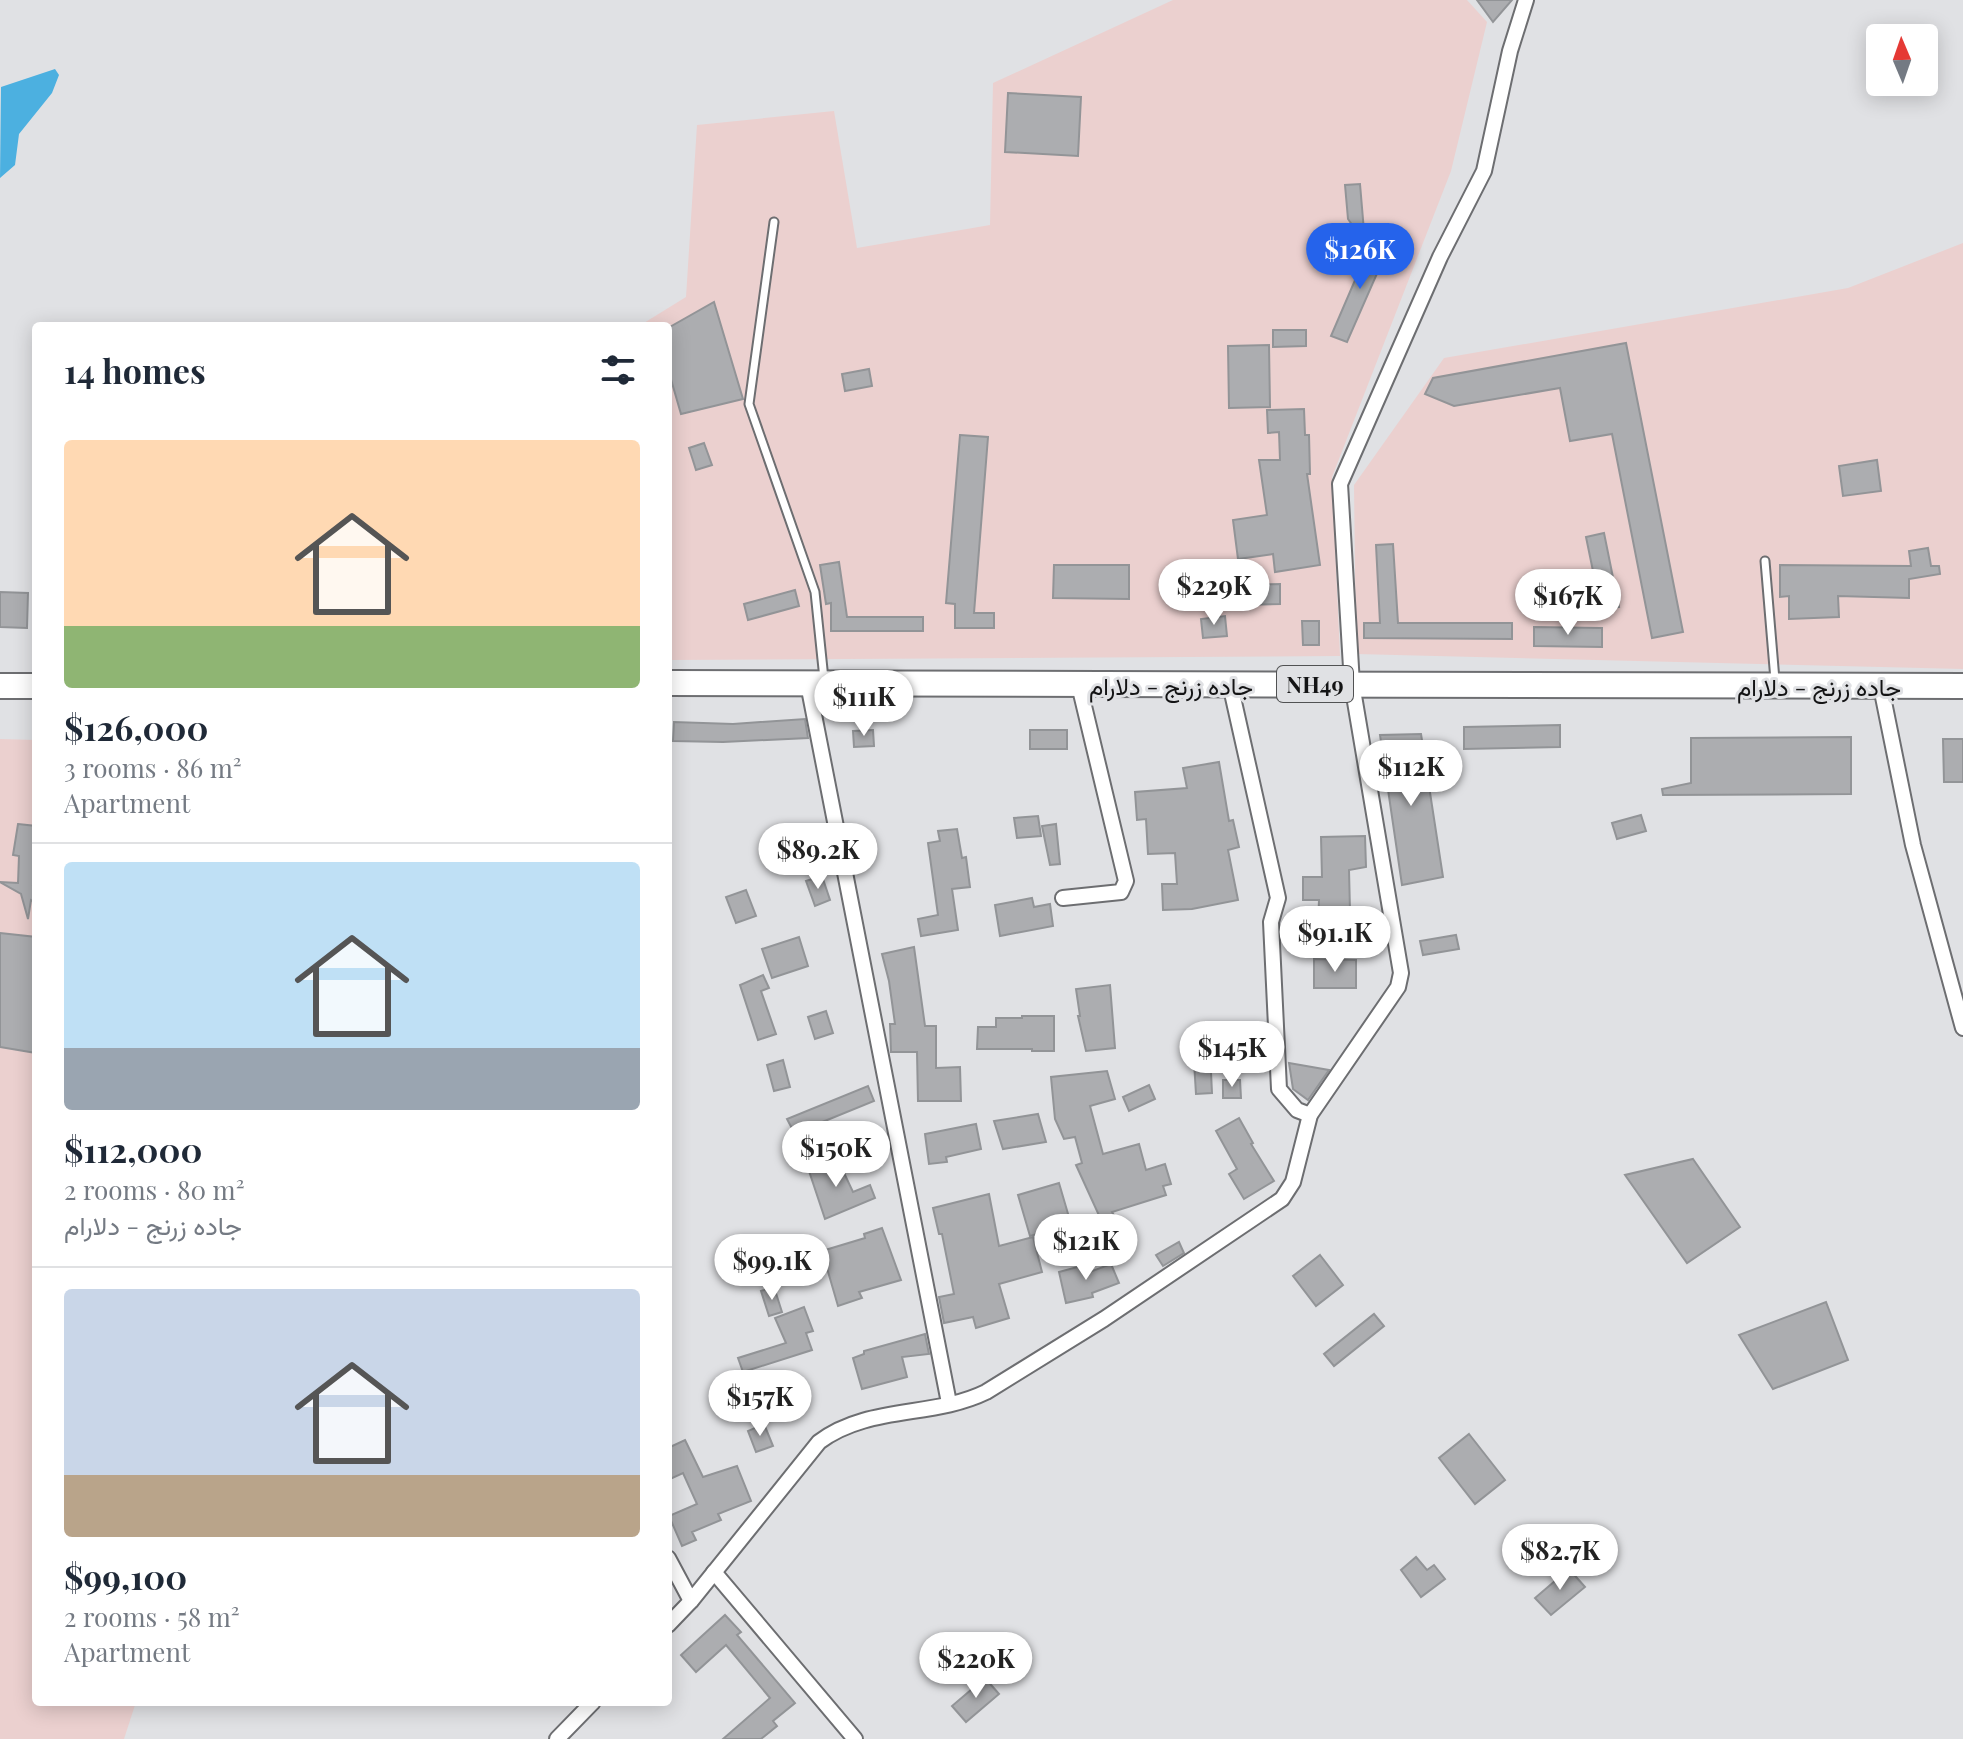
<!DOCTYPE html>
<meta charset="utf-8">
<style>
:root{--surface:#fff;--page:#f6f6f7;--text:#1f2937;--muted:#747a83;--line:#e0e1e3;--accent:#2563eb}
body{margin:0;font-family:"Playfair Display",Vazirmatn,serif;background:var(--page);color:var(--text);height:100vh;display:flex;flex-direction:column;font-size:30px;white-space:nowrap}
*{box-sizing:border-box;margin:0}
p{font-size:26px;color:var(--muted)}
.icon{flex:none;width:44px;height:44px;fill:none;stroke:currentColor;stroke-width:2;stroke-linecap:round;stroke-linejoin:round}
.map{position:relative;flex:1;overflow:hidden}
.side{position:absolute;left:32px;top:322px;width:640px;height:1384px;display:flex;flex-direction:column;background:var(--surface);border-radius:8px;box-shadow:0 4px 20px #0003}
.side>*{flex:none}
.needle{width:52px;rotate:358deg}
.tools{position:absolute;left:1866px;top:24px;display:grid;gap:16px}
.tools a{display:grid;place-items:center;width:72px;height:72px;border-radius:8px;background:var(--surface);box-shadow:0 4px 20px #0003;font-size:40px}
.price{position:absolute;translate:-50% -68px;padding:0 18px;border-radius:28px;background:#fff;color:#222;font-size:26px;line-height:52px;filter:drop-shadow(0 2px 4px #0008)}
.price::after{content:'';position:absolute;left:50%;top:48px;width:24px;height:18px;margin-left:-12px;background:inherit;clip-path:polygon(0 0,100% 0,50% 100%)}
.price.selected{background:var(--accent);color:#fff}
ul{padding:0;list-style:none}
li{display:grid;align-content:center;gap:16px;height:424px;padding:0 32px}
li+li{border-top:2px solid var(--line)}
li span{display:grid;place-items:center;height:248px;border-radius:8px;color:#555}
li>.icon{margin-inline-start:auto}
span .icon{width:144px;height:144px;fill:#fffc;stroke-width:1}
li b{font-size:34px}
h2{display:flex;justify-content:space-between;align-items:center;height:96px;padding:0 32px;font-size:34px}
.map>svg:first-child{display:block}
</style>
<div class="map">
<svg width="1963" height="1739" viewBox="0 0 1963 1739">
<rect width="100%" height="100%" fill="#e0e1e4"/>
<g fill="#ebd0cf">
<path d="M1173 0H1467L1487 22 1451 171 1332 477 1340 656 668 660V326H639L686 297 697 125 834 111 857 248 990 225 993 83Z"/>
<path d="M1963 243V669L1356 654 1354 485 1444 358 1848 288Z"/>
<path d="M0 739 36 740V1702H136L124 1739H0Z"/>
</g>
<path fill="#4cb0e0" d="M55 69 59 75 52 93 19 134 15 165 0 178 1 87Z"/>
<g fill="#acadb0" stroke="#929497" stroke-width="2">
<path d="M1477 0H1512L1493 22Z"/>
<path d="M1008 93 1081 97 1078 156 1005 152Z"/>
<path d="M1360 184 1365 243 1348 219 1345 185Z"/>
<path d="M1374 236 1386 253 1347 342 1331 336Z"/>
<path d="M714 302 743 399 681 414 668 369V328Z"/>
<path d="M1273 330H1306V346L1273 347Z"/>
<path d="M1626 343 1683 632 1652 638 1612 434 1570 441 1560 388 1454 406 1425 394 1433 378Z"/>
<path d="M1269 345 1270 407 1229 408 1228 346Z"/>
<path d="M869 369 872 386 845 391 842 374Z"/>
<path d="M1304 409 1305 435H1309L1310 474H1307L1320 565 1275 572 1273 554 1238 559 1233 520 1267 515 1259 460H1280L1279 432 1268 433 1267 410Z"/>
<path d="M960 435 988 437 974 613H994V628H955V604L946 603Z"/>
<path d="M704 443 712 465 696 470 689 448Z"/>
<path d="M1877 460 1881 491 1843 496 1839 466Z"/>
<path d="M1604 533 1619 607 1601 610 1586 537Z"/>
<path d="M1393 544 1398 623H1512V639L1364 638V623H1380L1376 545Z"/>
<path d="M1928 548 1931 566H1939L1940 574 1909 579V598L1838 596 1839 617 1789 619V596L1780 597V565L1911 566 1909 551Z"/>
<path d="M839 562 847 617H923V631H831V603L826 604 820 565Z"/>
<path d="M1054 565H1129V599L1053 598Z"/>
<path d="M1280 584V604L1238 605 1237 585Z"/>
<path d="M795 590 799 606 748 620 744 604Z"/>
<path d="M0 592 28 593 27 628 0 627Z"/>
<path d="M1225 616 1227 636 1203 638 1201 619Z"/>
<path d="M1302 621H1319V645H1303Z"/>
<path d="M1534 627 1602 628V647L1534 646Z"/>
<path d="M805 719 808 738 723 742 673 741 674 722 733 724Z"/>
<path d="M1560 725V747L1464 749V727Z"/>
<path d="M873 730 874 746 854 747 853 731Z"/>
<rect x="1030" y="730" width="37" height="19"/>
<path d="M1421 734 1443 877 1402 885 1380 735Z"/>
<path d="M1851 737V794L1663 795 1662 789 1691 783V738Z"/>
<path d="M1943 739H1963V782H1944Z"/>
<path d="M1219 762 1229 821 1233 820 1239 847 1228 850 1238 900 1192 909 1163 910 1162 884H1177L1175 853 1148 854 1146 819 1137 820 1135 792 1187 788 1183 768Z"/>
<path d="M1641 815 1646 831 1617 839 1612 823Z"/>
<path d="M1038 816 1041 836 1017 838 1014 818Z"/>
<path d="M18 824 36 826 33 885H36V903L31 900 28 919 21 894 0 882 18 883 19 856 13 855Z"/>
<path d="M1056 824 1060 864 1050 865 1042 826Z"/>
<path d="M957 829 962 858 966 857 970 887 952 889 958 930 921 936 918 919 938 915 928 843 940 841 938 831Z"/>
<path d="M1365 836 1366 867 1349 870 1350 911H1355V926L1318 924 1319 900H1303V877H1322L1321 837Z"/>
<path d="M822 876 830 900 815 906 806 881Z"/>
<path d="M746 890 756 916 736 923 726 897Z"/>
<path d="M1032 898 1034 907 1050 904 1053 926 1000 936 995 905Z"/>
<path d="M0 933 36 937V1053L0 1047Z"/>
<path d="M1456 935 1459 949 1423 955 1420 941Z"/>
<path d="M799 937 808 966 772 978 762 949Z"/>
<path d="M914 947 925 1026H936V1068L960 1067 961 1101H918L917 1052H891L890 1024H895L889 981 882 954Z"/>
<path d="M1314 959 1356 960V988H1314Z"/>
<path d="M763 975 769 988 761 991 776 1034 758 1040 740 985Z"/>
<path d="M1110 985 1115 1048 1086 1051 1078 1016H1080L1076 989Z"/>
<path d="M826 1011 833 1033 815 1039 808 1017Z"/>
<path d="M1022 1016H1054V1051H1032V1049H977L978 1027H996V1018H1022Z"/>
<path d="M1205 1022H1220V1051H1210L1212 1093 1196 1094 1193 1045 1205 1044Z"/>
<path d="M783 1060 790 1087 774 1091 767 1065Z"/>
<path d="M1289 1063 1329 1070 1308 1100 1293 1089Z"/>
<path d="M1107 1071 1115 1099 1090 1106 1103 1154 1139 1144 1146 1170 1165 1164 1171 1184 1163 1186 1166 1195 1112 1212 1115 1217 1102 1222 1076 1165 1082 1163 1075 1137 1064 1139 1055 1119 1051 1077Z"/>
<path d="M1223 1080H1240L1241 1098H1223Z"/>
<path d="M1149 1085 1155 1099 1129 1111 1123 1097Z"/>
<path d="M868 1086 874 1101 815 1125 796 1136 787 1119Z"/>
<path d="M1038 1114 1046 1142 1003 1149 994 1121Z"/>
<path d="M1239 1118 1253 1143 1251 1144 1274 1181 1244 1199 1229 1174 1237 1169 1216 1131Z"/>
<path d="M976 1124 981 1149 946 1157 947 1162 929 1164 925 1134Z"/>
<path d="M836 1156 853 1192 870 1185 875 1198 825 1219 808 1168Z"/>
<path d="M1693 1159 1740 1227 1687 1263 1625 1175Z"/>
<path d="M1059 1183 1071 1224 1030 1236 1018 1195Z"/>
<path d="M989 1194 999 1246 1033 1237 1042 1272 999 1284 1009 1318 976 1328 973 1317 944 1323 939 1297 954 1294 942 1234H939L933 1208Z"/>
<path d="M882 1228 901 1280 859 1292 862 1298 838 1306 822 1251 865 1238 864 1234Z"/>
<path d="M1179 1242 1184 1253 1163 1266 1156 1255Z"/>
<path d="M1320 1255 1343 1285 1316 1306 1293 1276Z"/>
<path d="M1111 1264 1119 1283 1092 1293 1093 1297 1066 1303 1059 1272 1085 1265 1087 1273Z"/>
<path d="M774 1287 782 1312 769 1316 761 1291Z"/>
<path d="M1826 1302 1848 1360 1773 1389 1739 1335Z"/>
<path d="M804 1307 813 1331 806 1333 812 1350 743 1372 738 1358 786 1343 775 1318Z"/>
<path d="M1374 1314 1384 1326 1334 1366 1324 1354Z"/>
<path d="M925 1334 929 1354 902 1357 907 1377 862 1389 853 1358 864 1354V1351Z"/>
<path d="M779 1388 786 1403 769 1410 763 1395Z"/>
<path d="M764 1424 773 1446 756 1452 748 1431Z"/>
<path d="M1469 1434 1505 1480 1475 1504 1439 1458Z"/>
<path d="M685 1440 703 1477 737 1466 751 1501 718 1514 721 1520 692 1532 696 1540 682 1546 669 1516 697 1504 683 1473 668 1480V1448Z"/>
<path d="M1416 1557 1427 1570 1434 1565 1445 1579 1421 1597 1401 1570Z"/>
<path d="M1569 1569 1585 1587 1551 1615 1535 1598Z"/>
<path d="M725 1615 741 1632 737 1635 795 1703 773 1721 777 1726 761 1739H723L770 1698 726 1645 696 1672 681 1655Z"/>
<path d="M985 1678 999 1694 966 1722 952 1706Z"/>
</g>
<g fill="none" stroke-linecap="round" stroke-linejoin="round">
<g stroke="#6d6e71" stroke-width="11">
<g id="service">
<path d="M774 222 749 404 815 592 824 679"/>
<path d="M1765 561 1775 680"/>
</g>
</g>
<g stroke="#6d6e71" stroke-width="18">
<g id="minor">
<path d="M808 684 949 1403"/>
<path d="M1230 684 1278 898 1271 922 1279 1089 1297 1110 1310 1115"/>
<path d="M1881 687 1913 845 1963 1028"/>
<path d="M1063 898 1121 892 1126 881 1079 685"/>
<path d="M668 1558 691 1601"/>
<path d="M714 1572 855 1739"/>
<path d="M668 1625 691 1601 819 1442C868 1405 933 1418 986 1392L1104 1319 1282 1199 1293 1182 1310 1115 1398 987 1401 973 1352 684 1340 484 1440 257 1484 171 1510 51 1526 0"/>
<path d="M557 1739 593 1702"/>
</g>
</g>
<g stroke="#6d6e71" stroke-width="28">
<g id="trunk">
<path d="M668 683 1963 686"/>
<path d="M0 686H36"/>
</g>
</g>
<use href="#service" stroke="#fff" stroke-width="7"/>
<use href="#minor" stroke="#fff" stroke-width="14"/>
<use href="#trunk" stroke="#fff" stroke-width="24"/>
</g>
<g text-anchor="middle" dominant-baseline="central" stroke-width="6" stroke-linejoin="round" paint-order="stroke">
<rect fill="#e0e1e4" stroke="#515253" stroke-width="2" x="1277" y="666" width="76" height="36" rx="6"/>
<g font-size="22" font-weight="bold" fill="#141415">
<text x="1315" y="684">NH49</text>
</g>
<g font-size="24" fill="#141415" stroke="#e0e1e4">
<text x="1171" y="685">جاده زرنج - دلارام</text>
<text x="1819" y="686">جاده زرنج - دلارام</text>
</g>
</g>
</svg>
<div class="tools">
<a><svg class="needle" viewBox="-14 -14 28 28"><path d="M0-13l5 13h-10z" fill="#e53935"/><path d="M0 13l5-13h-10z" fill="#747a83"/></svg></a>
</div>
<b class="price selected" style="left:1360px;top:291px">$126K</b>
<b class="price" style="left:1214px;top:627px">$229K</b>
<b class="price" style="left:1568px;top:637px">$167K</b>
<b class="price" style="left:864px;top:738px">$111K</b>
<b class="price" style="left:1411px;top:808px">$112K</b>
<b class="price" style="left:818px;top:891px">$89.2K</b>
<b class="price" style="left:1335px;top:974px">$91.1K</b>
<b class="price" style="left:1232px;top:1089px">$145K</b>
<b class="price" style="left:836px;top:1189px">$150K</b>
<b class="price" style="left:1086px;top:1282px">$121K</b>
<b class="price" style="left:772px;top:1302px">$99.1K</b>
<b class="price" style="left:760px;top:1438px">$157K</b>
<b class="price" style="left:1560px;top:1592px">$82.7K</b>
<b class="price" style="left:976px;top:1700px">$220K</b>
<section class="side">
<h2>14 homes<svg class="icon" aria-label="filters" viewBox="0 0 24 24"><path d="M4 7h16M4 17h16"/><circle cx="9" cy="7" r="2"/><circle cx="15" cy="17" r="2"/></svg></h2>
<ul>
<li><span style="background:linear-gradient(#ffd9b3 75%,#8fb573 0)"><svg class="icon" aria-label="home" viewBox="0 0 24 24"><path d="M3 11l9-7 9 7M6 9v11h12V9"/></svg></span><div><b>$126,000</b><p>3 rooms · 86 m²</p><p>Apartment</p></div></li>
<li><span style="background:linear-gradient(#bfe0f5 75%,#9aa5b1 0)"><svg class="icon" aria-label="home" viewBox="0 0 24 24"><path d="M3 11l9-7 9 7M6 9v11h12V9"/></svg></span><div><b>$112,000</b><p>2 rooms · 80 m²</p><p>جاده زرنج - دلارام</p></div></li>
<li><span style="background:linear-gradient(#c9d6e8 75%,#b9a48a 0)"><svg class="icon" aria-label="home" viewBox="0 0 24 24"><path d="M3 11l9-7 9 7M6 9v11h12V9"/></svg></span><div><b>$99,100</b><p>2 rooms · 58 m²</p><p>Apartment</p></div></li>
</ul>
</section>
</div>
